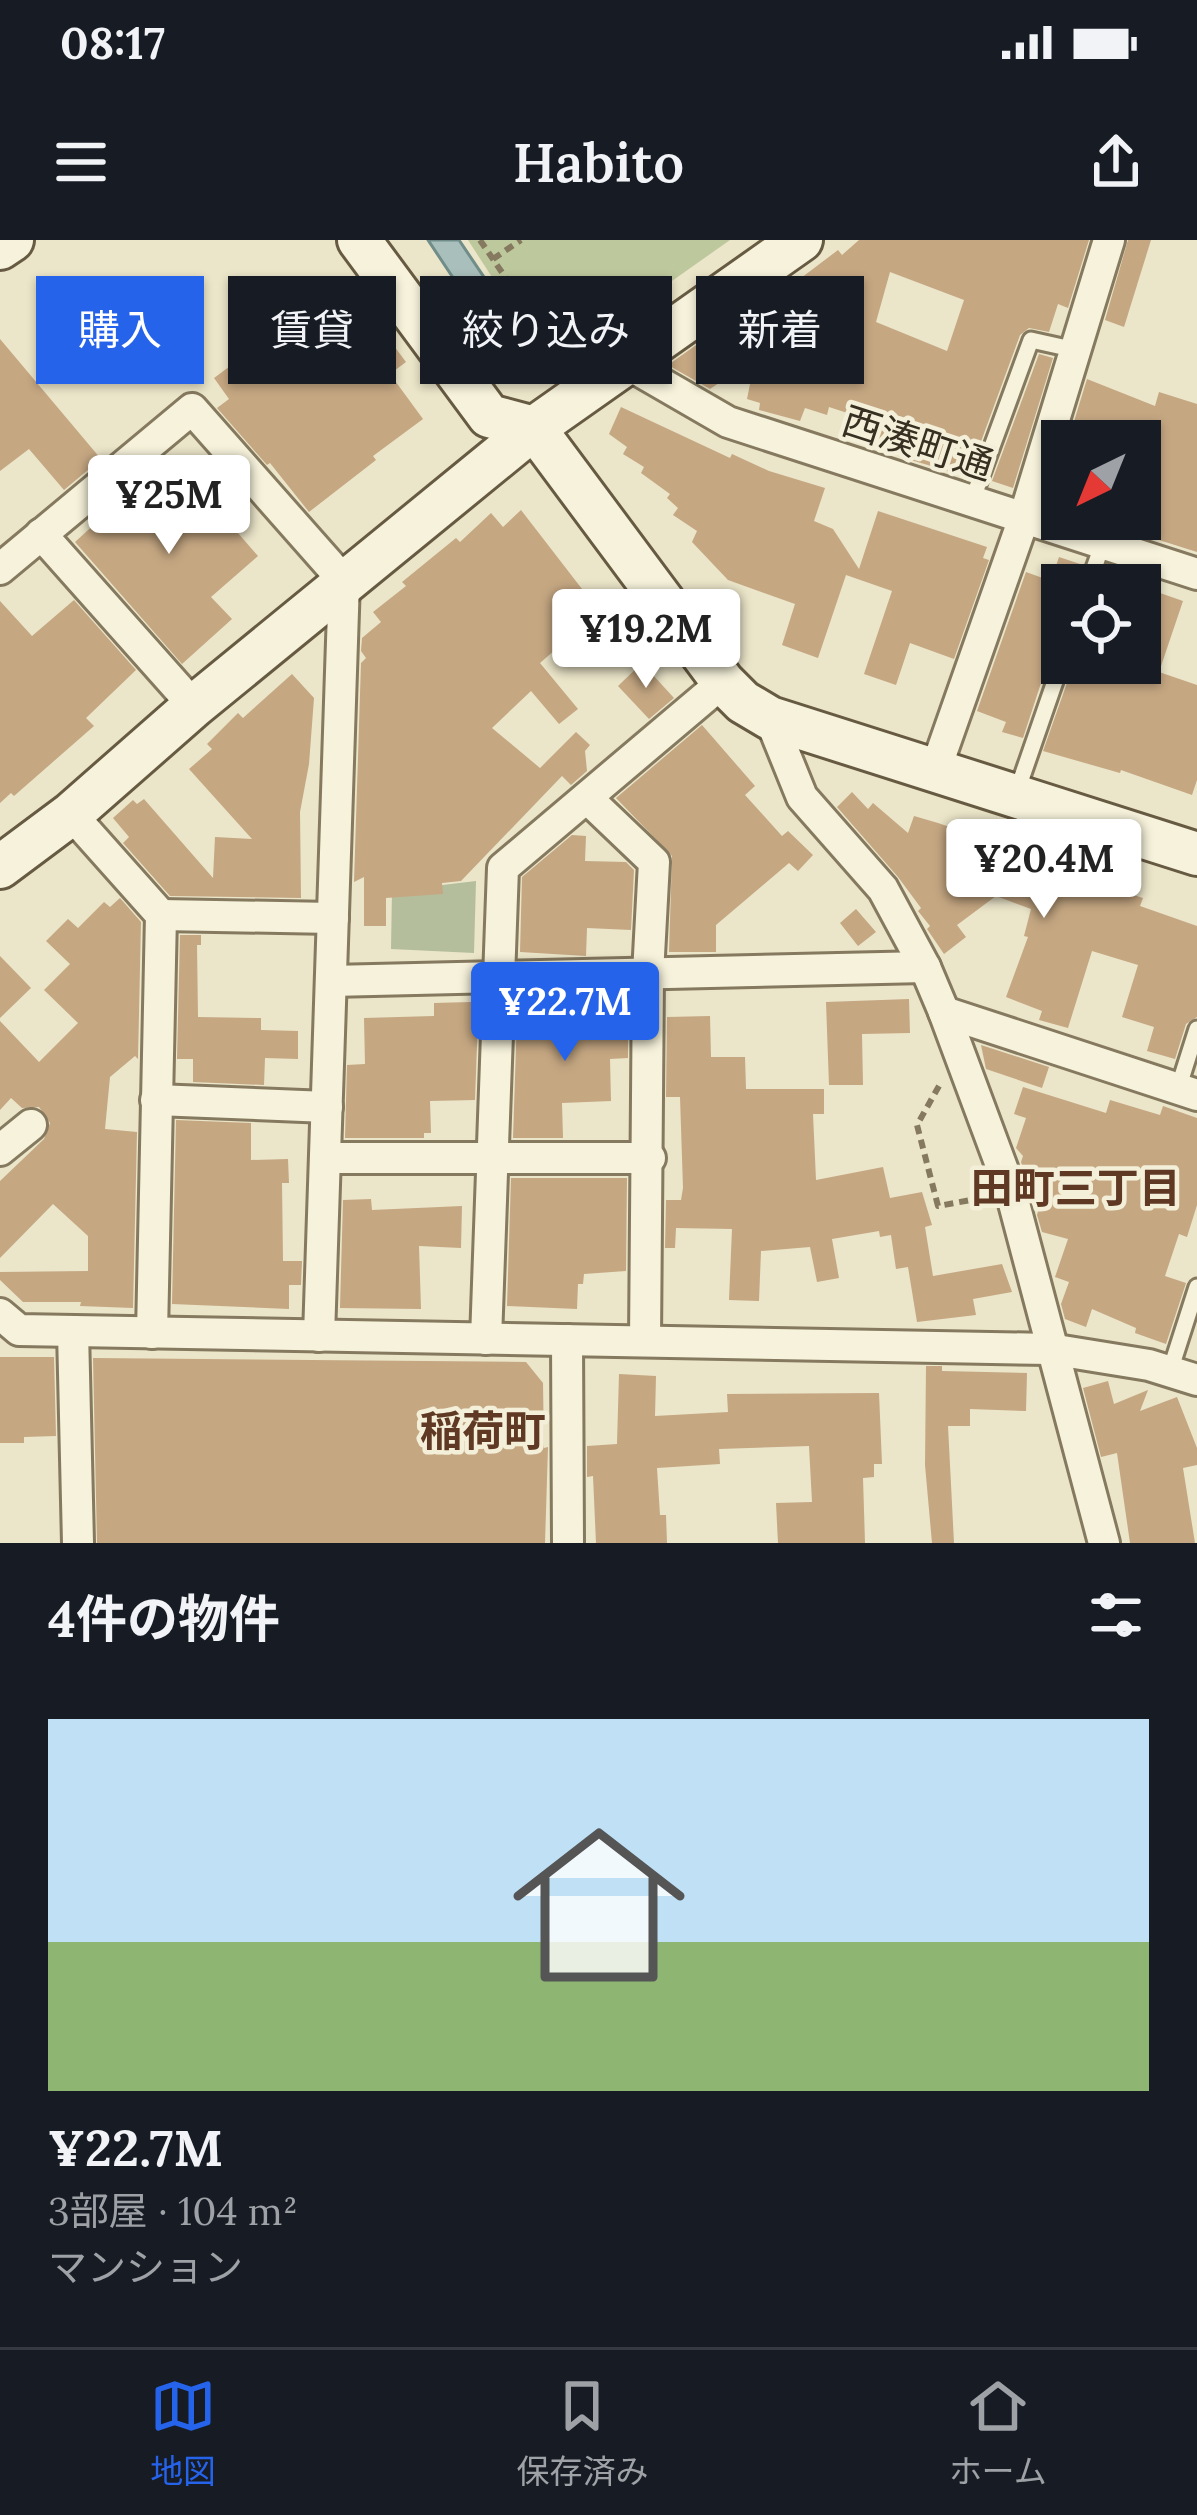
<!DOCTYPE html>
<html lang="ja">
<meta charset="utf-8">
<style>
:root{--surface:#171b24;--page:#20242c;--text:#f1f3f6;--muted:#9ea1a6;--line:#363941;--accent:#2563eb}
body{margin:0;font-family:Lora,"Noto Sans JP",serif;background:var(--page);color:var(--text);height:100vh;display:flex;flex-direction:column;font-size:45px;white-space:nowrap}
*{box-sizing:border-box;margin:0}
p{font-size:39px;color:var(--muted)}
.icon{flex:none;width:66px;height:66px;fill:none;stroke:currentColor;stroke-width:2;stroke-linecap:round;stroke-linejoin:round}
.map{position:relative;height:1303px;overflow:hidden}
.panel{display:flex;flex-direction:column;background:var(--surface);flex:1}
.panel>*{flex:none}
.guide{position:absolute;left:36px;top:36px;width:1125px;height:108px;display:flex;gap:24px}
.needle{width:78px;rotate:223deg}
.tools{position:absolute;left:1041px;top:180px;display:grid;gap:24px}
.tools a{display:grid;place-items:center;width:120px;height:120px;border-radius:0px;background:var(--surface);box-shadow:0 3px 9px #0004;font-size:60px}
.price{position:absolute;translate:-50% -102px;padding:0 27px;border-radius:12px;background:#fff;color:#222;font-size:39px;line-height:78px;filter:drop-shadow(0 3px 6px #0008)}
.price::after{content:'';position:absolute;left:50%;top:72px;width:36px;height:27px;margin-left:-18px;background:inherit;clip-path:polygon(0 0,100% 0,50% 100%)}
.price.selected{background:var(--accent);color:#fff}
ul{padding:0;list-style:none}
li{display:grid;align-content:center;gap:24px;height:636px;padding:0 48px}
li span{display:grid;place-items:center;height:372px;border-radius:0px;color:#555}
li>.icon{margin-inline-start:auto}
span .icon{width:216px;height:216px;fill:#fffc;stroke-width:1}
li b{font-size:51px}
h2{display:flex;justify-content:space-between;align-items:center;height:144px;padding:0 48px;font-size:51px}
.tag{padding:0 42px;border-radius:0px;background:var(--surface);box-shadow:0 3px 9px #0004;font-size:42px;line-height:108px}
.tag.selected{background:var(--accent);color:#fff}
.status{display:flex;justify-content:space-between;align-items:center;height:84px;padding:0 60px;background:var(--surface);direction:ltr}
.status svg{height:33px;fill:currentColor}
header{display:flex;justify-content:space-between;align-items:center;height:156px;padding:0 48px;background:var(--surface);font-size:54px;font-weight:600}
.menu{display:flex;justify-content:space-around;align-items:center;height:168px;border-top:3px solid var(--line);background:var(--surface);font-size:33px;color:var(--muted)}
.menu a{display:grid;justify-items:center;gap:6px}
.menu .selected{color:var(--accent)}
.map>svg:first-child{display:block}
</style>
<div class="status"><b>08:17</b><svg viewBox="0 0 49 12"><path d="M0 12V9h3v3zM5 12V6h3v6zM10 12V3h3v9zM15 12V0h3v12zM26 1h20v11H26zM47 4h2v5h-2z"/></svg></div>
<header><svg class="icon" aria-label="menu" viewBox="0 0 24 24"><path d="M4 6h16M4 12h16M4 18h16"/></svg>Habito<svg class="icon" aria-label="share" viewBox="0 0 24 24"><path d="M12 15V3M7 8l5-5 5 5M5 13v7h14v-7"/></svg></header>
<div class="map">
<svg width="1197" height="1303" viewBox="0 0 1197 1303">
<rect width="100%" height="100%" fill="#ebe5c9"/>
<path fill="#bec89d" d="M468 0H730L550 127Z"/>
<path fill="#b5be9c" d="M476 641 474 713 391 709 392 651Z"/>
<path fill="#a9bfbc" stroke="#708d8a" stroke-width="3" d="M428 0H459L525 98 503 113Z"/>
<g fill="#c5a782" fill-rule="evenodd">
<path d="M859 0H1089L1068 68 1058 64 1049 92 1029 88 1020 95 968 237 911 220 913 214 875 200 881 184 829 167 827 175 805 168 800 181 759 170 760 163 747 159 755 119 710 149 668 125 764 57 768 63 838 10 842 15ZM890 32 964 60 947 111 876 82Z"/>
<path d="M1128 0H1151L1124 87 1105 80Z"/>
<path d="M297 76 321 109 343 93 361 117 388 98 406 122 390 134 423 179 373 216 376 220 309 272 270 223 267 225 217 168 229 159 214 138Z"/>
<path d="M0 99 101 219 64 250 29 209 0 231Z"/>
<path d="M1039 114 1053 118 1013 248 992 241Z"/>
<path d="M1087 139 1155 166 1159 152 1197 164V312L1140 294V201H1068Z"/>
<path d="M621 167 730 218 732 214 769 231 825 248 814 281 833 289 859 329 878 271 987 307 983 318 989 320 954 419 910 403 896 445 864 434 892 351 846 335 818 418 782 405 795 364 728 340 692 302 697 291 673 275 678 268 667 258 670 254 641 233 644 227 623 214 627 207 609 194Z"/>
<path d="M170 215 258 316 211 357 232 379 182 424 75 302Z"/>
<path d="M521 270 599 371 560 398 564 402 540 423 578 469 559 484 531 451 492 488 540 528 576 492 590 505 585 511 587 531 571 545 562 536 461 641 442 643 443 654 386 658V686H364V637L354 642 361 423 366 418 361 411 362 398 381 382 373 372 406 346 402 342 456 298 460 302 491 273 503 287Z"/>
<path d="M1059 317 1083 325 1076 345H1062V379L1023 498 1002 492 1006 482 977 471 1026 332 1051 341Z"/>
<path d="M1140 346 1183 361 1159 432 1197 445V540L1192 555 1121 530 1120 533 1043 511 1074 423H1140Z"/>
<path d="M74 360 136 430 86 478 94 486 14 556 11 553 0 563V361L32 396Z"/>
<path d="M642 423 674 458 649 479 618 446Z"/>
<path d="M292 434 314 458 309 524 300 572 301 658 170 656 123 603 129 597 113 578 133 560 137 564 144 559 213 638 215 597 252 599 189 529 212 509 207 504 238 473 243 478Z"/>
<path d="M702 485 755 546 745 555 782 596 788 591 813 615 798 631 789 623 716 685V712H669L672 616 616 558Z"/>
<path d="M852 552 868 569 873 563 908 593 914 576 938 583 991 601 989 607 1041 626 1043 620 1076 628 1074 636 1143 658 1140 666 1197 686V777L1186 784 1175 819 1147 811 1154 787 1122 777 1138 725 1092 711 1068 788 1039 780 1042 771 1006 757 1028 697 1024 696 1031 669 996 656 957 685 966 697 944 714 927 689 930 686 918 671 921 668 898 637 837 567Z"/>
<path d="M572 595 586 596 585 621 626 622 634 630 631 690 587 688 586 716 520 712 522 637Z"/>
<path d="M120 658 141 682 138 819 135 816 110 837 105 889 137 892 133 1068 80 1066 81 1062H23L0 1040V1032L88 1031V996L53 964 0 1018V941L44 899 50 883 39 867 22 868 11 858 0 870V781L39 822 78 783 44 750 70 724 46 701 68 679 78 688 104 662 110 667Z"/>
<path d="M856 669 876 692 858 706 840 683Z"/>
<path d="M180 695H201V705H197L198 777 261 778V790L298 791V819L265 818 264 845 193 842V819H177Z"/>
<path d="M0 716 31 748 0 778Z"/>
<path d="M909 759 910 793 862 794 863 845H829L826 762Z"/>
<path d="M594 761V768L628 767V818L610 819 611 861 562 863 563 898H513L517 777 561 775 560 762Z"/>
<path d="M471 762 472 779 478 778 475 860 430 861 431 893H424V898H345L347 825 365 824 364 778 434 776V763Z"/>
<path d="M710 776 711 817H745L746 849H824V874H813L816 940 883 927 890 958 922 952 932 985 925 987 933 1036 1002 1024 1012 1052 973 1059 976 1075 917 1082 908 1027 896 1029 891 995 880 997 879 991 832 999 839 1038 817 1042 810 1007 761 1011 759 1061 729 1060 732 989 676 988 675 1008H665L666 960H681L683 948 680 857H666L667 777Z"/>
<path d="M981 805 1049 827 1042 848 986 829Z"/>
<path d="M1023 847 1106 873 1110 860 1160 875 1163 866 1197 878V965L1187 997 1179 994 1165 1036 1186 1043 1166 1104 1135 1093 1136 1088 1092 1069 1086 1087 1065 1079 1061 1064 1069 1042 1055 1037 1068 999 1042 992 1037 975 1043 953 1030 948 1021 922 1023 916 1016 908 1026 878 1014 874Z"/>
<path d="M176 880 251 883V920L288 919 289 943H282L283 1021H302L301 1045H289V1069L172 1064Z"/>
<path d="M511 938H627L626 1031 584 1034 583 1044H578L577 1069 507 1066Z"/>
<path d="M371 959 372 970 462 966 461 1008 419 1006 421 1069 340 1068 343 960Z"/>
<path d="M0 1117H54L56 1196 24 1197V1203H0Z"/>
<path d="M93 1118 526 1122 543 1143 544 1208 548 1207 545 1303H97Z"/>
<path d="M926 1126H942V1131L1027 1133 1026 1171 970 1169V1186H948L954 1303H932L925 1225Z"/>
<path d="M619 1134 656 1136 655 1176 728 1172 727 1154 879 1153 882 1224H874V1237L863 1238 865 1303H778L776 1263 812 1262 809 1206 719 1209 720 1224 657 1228 660 1275H666L667 1303H596L593 1236 587 1237V1206L617 1204Z"/>
<path d="M1108 1141 1114 1164 1148 1150 1140 1171 1177 1157 1197 1208V1225L1183 1228 1195 1303H1130L1117 1213 1101 1217 1083 1148Z"/>
</g>
<g fill="none" stroke-linecap="round" stroke-linejoin="round">
<g stroke="#85795f" stroke-width="21">
<g id="lane">
<path d="M972 261 1031 100 1076 110"/>
<path d="M1088 345 1103 303"/>
<path d="M1016 554 1062 421"/>
<path d="M1178 849 1197 789"/>
<path d="M1170 1131 1197 1047"/>
</g>
</g>
<g stroke="#85795f" stroke-width="36">
<g id="street">
<path d="M626 123 728 182 1197 334"/>
<path d="M41 294 194 466"/>
<path d="M0 329 192 169 344 341 319 1096"/>
<path d="M770 478 802 557 883 649 925 727 944 772 1011 952 1104 1303"/>
<path d="M935 531 1024 278 1109 0"/>
<path d="M587 558 654 622 648 734 645 1101"/>
<path d="M71 574 161 675 152 1093"/>
<path d="M161 675 333 678"/>
<path d="M331 741 925 727"/>
<path d="M944 772 1197 855"/>
<path d="M156 860 327 867"/>
<path d="M0 910 31 885"/>
<path d="M325 918H650"/>
<path d="M0 1074 19 1090 1050 1109 1149 1125 1197 1140"/>
<path d="M73 1091 78 1303"/>
<path d="M486 1099 503 628 723 442"/>
<path d="M567 1100 568 1303"/>
</g>
</g>
<g stroke="#675a42" stroke-width="48">
<g id="secondary">
<path d="M359 0 489 176 534 188 723 442 743 462 770 478 1197 614"/>
<path d="M0 8 12 0"/>
<path d="M0 627 71 574 194 466 534 188 801 0"/>
</g>
</g>
<g stroke="#85795f" stroke-width="6" stroke-dasharray="9 6" stroke-linecap="butt">
<path d="M480 0 556 112 538 124 546 134"/>
<path d="M493 19 521 0"/>
<path d="M939 846 917 885 938 966 982 958"/>
</g>
<use href="#lane" stroke="#f6f2db" stroke-width="15"/>
<use href="#street" stroke="#f6f2db" stroke-width="30"/>
<use href="#secondary" stroke="#f6f2db" stroke-width="42"/>
</g>
<g text-anchor="middle" dominant-baseline="central" stroke-width="9" stroke-linejoin="round" paint-order="stroke">
<g font-size="39" fill="#372f21" stroke="#f3efd8">
<text transform="translate(918 203) rotate(18)">西湊町通</text>
</g>
<g font-size="42" font-weight="bold" fill="#603924" stroke="#f3efd8">
<text x="1076" y="948">田町三丁目</text>
<text x="483" y="1191">稲荷町</text>
</g>
</g>
</svg>
<div class="tools">
<a><svg class="needle" viewBox="-14 -14 28 28"><path d="M0-13l5 13h-10z" fill="#e53935"/><path d="M0 13l5-13h-10z" fill="#9ea1a6"/></svg></a>
<a><svg class="icon" aria-label="locate" viewBox="0 0 24 24"><circle cx="12" cy="12" r="6"/><path d="M12 2v4M12 18v4M2 12h4M18 12h4"/></svg></a>
</div>
<b class="price" style="left:169px;top:317px">¥25M</b>
<b class="price" style="left:646px;top:451px">¥19.2M</b>
<b class="price" style="left:1044px;top:681px">¥20.4M</b>
<b class="price selected" style="left:565px;top:824px">¥22.7M</b>
<div class="guide">
<a class="tag selected">購入</a>
<a class="tag">賃貸</a>
<a class="tag">絞り込み</a>
<a class="tag">新着</a>
</div>
</div>
<section class="panel">
<h2>4件の物件<svg class="icon" aria-label="filters" viewBox="0 0 24 24"><path d="M4 7h16M4 17h16"/><circle cx="9" cy="7" r="2"/><circle cx="15" cy="17" r="2"/></svg></h2>
<ul>
<li><span style="background:linear-gradient(#bfe0f5 60%,#8fb573 0)"><svg class="icon" aria-label="home" viewBox="0 0 24 24"><path d="M3 11l9-7 9 7M6 9v11h12V9"/></svg></span><div><b>¥22.7M</b><p>3部屋 · 104 m²</p><p>マンション</p></div></li>
</ul>
</section>
<nav class="menu">
<a class="selected"><svg class="icon" aria-label="map" viewBox="0 0 24 24"><path d="M3 6l6-2 6 2 6-2v14l-6 2-6-2-6 2zM9 4v14M15 6v14"/></svg>地図</a>
<a><svg class="icon" aria-label="saved" viewBox="0 0 24 24"><path d="M7 4h10v16l-5-4-5 4z"/></svg>保存済み</a>
<a><svg class="icon" aria-label="home" viewBox="0 0 24 24"><path d="M3 11l9-7 9 7M6 9v11h12V9"/></svg>ホーム</a>
</nav>
